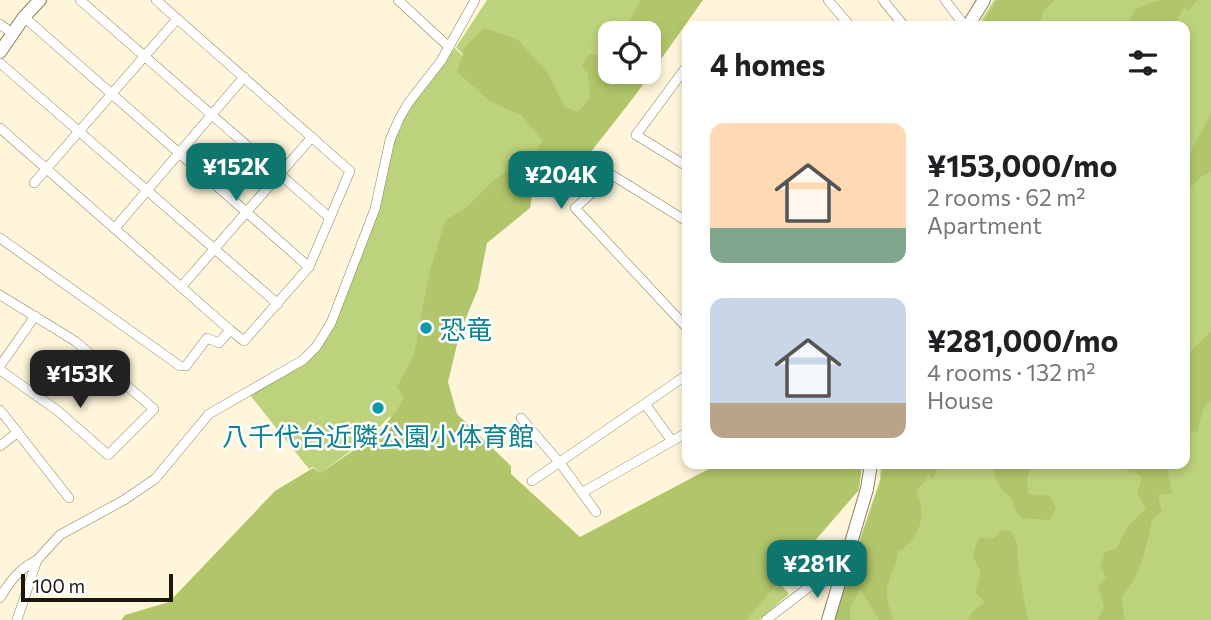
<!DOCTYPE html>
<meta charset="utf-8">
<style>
:root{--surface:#fff;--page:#f2f2f2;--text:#202124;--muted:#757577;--accent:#0f766e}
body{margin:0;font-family:Commissioner,"Noto Sans JP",sans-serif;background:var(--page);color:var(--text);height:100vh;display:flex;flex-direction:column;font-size:26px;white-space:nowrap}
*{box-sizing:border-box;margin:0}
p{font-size:23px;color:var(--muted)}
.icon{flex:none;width:38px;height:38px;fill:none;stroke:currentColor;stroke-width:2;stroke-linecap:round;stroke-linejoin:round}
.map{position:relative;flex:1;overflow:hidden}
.details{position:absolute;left:682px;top:21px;width:508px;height:448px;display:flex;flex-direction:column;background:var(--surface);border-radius:14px;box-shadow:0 4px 10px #0003}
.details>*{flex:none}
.fabs{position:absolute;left:598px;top:21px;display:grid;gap:14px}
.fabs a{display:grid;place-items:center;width:63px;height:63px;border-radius:14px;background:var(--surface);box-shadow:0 4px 10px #0003;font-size:35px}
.scale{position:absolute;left:21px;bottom:18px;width:152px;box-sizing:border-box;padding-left:7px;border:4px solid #1b170b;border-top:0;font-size:19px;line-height:24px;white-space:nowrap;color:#1b170b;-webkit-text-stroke:5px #fff;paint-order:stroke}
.price{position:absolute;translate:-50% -60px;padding:0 16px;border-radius:14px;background:var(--accent);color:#fff;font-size:23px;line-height:46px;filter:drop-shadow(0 2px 4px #0008)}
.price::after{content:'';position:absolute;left:50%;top:42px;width:21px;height:16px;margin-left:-10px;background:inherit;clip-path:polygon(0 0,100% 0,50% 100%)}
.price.current{background:#222;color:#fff}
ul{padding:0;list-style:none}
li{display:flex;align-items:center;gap:21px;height:175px;padding:0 28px}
li span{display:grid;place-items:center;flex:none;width:196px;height:140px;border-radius:14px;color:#555}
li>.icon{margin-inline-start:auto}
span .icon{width:84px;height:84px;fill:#fffc;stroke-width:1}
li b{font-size:30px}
h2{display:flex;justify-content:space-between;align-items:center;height:84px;padding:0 28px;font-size:30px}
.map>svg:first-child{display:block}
</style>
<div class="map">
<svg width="1211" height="620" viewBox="0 0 1211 620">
<rect width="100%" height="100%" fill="#fef5da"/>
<g fill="#bdd27c">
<path d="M487 0H703L694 10 649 33H611V72L567 137 482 207 406 421 389 417 370 437 320 473 313 467 309 469 250 395C280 377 313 363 331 332L378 213 394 140 402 119 417 96 455 48 481 76 456 47Z"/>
<path d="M994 0H1211V620H832L880 480 881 464H1185V26H978Z"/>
<path d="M777 580 789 594 759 620H703Z"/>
</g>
<g fill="#b1c66a">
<path d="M641 0H703L634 97 579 167 560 180 535 174 530 208 487 243 478 289 460 332 448 382 457 414 511 466V474L580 537 718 464H862L859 490 746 620H121L125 615 169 602 275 491 313 468 320 473C349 453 389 431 404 397L397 387 414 355 429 274 445 221 468 206 495 179 533 154 543 141 521 115 491 102 457 72 466 45 484 28 517 39 547 72 565 107 578 112 590 98 588 74 582 66 589 54 611 57V72H649V33H622Z"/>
<path d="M997 0H1055L1043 11 1042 19 1029 26H981Z"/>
<path d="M1160 0H1197L1189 10 1184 7 1174 26H1128L1135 9Z"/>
<path d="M1211 113V171L1202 176 1185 193V164Z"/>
<path d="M1211 331V400L1204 407 1197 431 1190 432 1191 444 1185 446V367L1188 354Z"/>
<path d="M882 464H936L937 469 933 480 928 473 924 483 916 490C927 515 921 537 898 552 896 567 885 583 887 597 888 605 891 613 893 620H879L861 590 850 606V620H834L881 480Z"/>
<path d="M992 464H1031L1027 479 1028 493C1037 498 1043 493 1051 497L1056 507 1050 521C1028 515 1018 528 1012 498 996 487 997 480 992 464Z"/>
<path d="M1125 464H1173L1168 472 1172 493 1158 495 1162 512 1152 520C1146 547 1141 577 1121 597L1125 620H1098L1104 606 1098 586 1106 577 1100 567 1105 552 1117 548 1128 526 1146 508 1137 493 1142 478 1137 473 1127 471Z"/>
<path d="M1010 530 1017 543 1019 571 1028 620H968L974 610 985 603 975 592 981 572 973 556 977 541 982 537 993 539 1001 531Z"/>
</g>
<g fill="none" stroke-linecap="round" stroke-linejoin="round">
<g stroke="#8a7f61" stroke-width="10">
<g id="street">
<path d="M80 0 330 218"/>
<path d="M398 0 449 47"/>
<path d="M828 0 850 26"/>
<path d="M883 0 904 26"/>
<path d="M945 0 965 26"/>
<path d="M24 17 309 267"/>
<path d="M0 24 12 33"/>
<path d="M0 63 278 304"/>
<path d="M688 74 684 70 636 135 688 167"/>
<path d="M0 128 230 330"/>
<path d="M34 183 177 19"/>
<path d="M688 222 612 175 575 208 688 329"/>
<path d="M115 228 244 77"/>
<path d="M0 238 180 366H186L207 338 219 343 230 330 244 341 309 267 350 171 156 0"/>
<path d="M182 286 312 137"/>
<path d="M0 295 75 341 154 409 108 455 58 411 0 370"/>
<path d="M0 366 35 316"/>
<path d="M645 404 672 441"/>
<path d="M0 410 69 498"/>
<path d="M521 418 560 463 596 512"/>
<path d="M0 446 18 432"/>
<path d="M532 481 688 374"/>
<path d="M583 492 688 432"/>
<path d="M0 598C10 581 19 569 37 560"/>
<path d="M17 620 37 560 60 535 124 500 155 479 209 414 303 360 316 347 331 323 375 209 390 140 400 117 409 102 441 61 475 0"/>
<path d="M766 620 848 557"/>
</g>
</g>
<g stroke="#8a7f61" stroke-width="14">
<g id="secondary">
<path d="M968 26 984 0"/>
<path d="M0 52 24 17 40 0"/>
<path d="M828 620 867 489 871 464"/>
</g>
</g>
<use href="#street" stroke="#fff" stroke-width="9"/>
<use href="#secondary" stroke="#fff" stroke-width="12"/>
</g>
<g fill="#0f9aa8" stroke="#fff" stroke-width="2.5">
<circle cx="426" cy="328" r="7"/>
<circle cx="378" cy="408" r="7"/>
</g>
<g text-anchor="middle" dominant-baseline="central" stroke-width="5" stroke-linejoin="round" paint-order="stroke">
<g font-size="26" fill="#0d838f" stroke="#fff" text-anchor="start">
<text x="440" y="328">恐竜</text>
<text x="378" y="435" text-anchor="middle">八千代台近隣公園小体育館</text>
</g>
</g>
</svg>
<div class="fabs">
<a><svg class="icon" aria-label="locate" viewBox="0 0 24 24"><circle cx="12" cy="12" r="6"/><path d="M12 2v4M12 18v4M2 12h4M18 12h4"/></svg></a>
</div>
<div class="scale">100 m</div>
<b class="price" style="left:236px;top:203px">¥152K</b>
<b class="price" style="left:561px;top:211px">¥204K</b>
<b class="price current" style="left:80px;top:410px">¥153K</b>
<b class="price" style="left:817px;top:600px">¥281K</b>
<section class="details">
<h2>4 homes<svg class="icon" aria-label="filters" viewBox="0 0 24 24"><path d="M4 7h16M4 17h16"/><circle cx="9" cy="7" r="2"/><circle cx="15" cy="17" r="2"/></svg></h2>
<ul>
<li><span style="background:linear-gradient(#ffd9b3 75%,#7fa58c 0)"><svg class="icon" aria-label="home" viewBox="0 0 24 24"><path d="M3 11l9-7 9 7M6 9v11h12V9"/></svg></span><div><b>¥153,000/mo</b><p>2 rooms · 62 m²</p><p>Apartment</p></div></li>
<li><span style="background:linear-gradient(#c9d6e8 75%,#b9a48a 0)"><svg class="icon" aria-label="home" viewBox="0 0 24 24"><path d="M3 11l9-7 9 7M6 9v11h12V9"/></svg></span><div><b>¥281,000/mo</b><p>4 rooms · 132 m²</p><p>House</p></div></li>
</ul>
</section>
</div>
